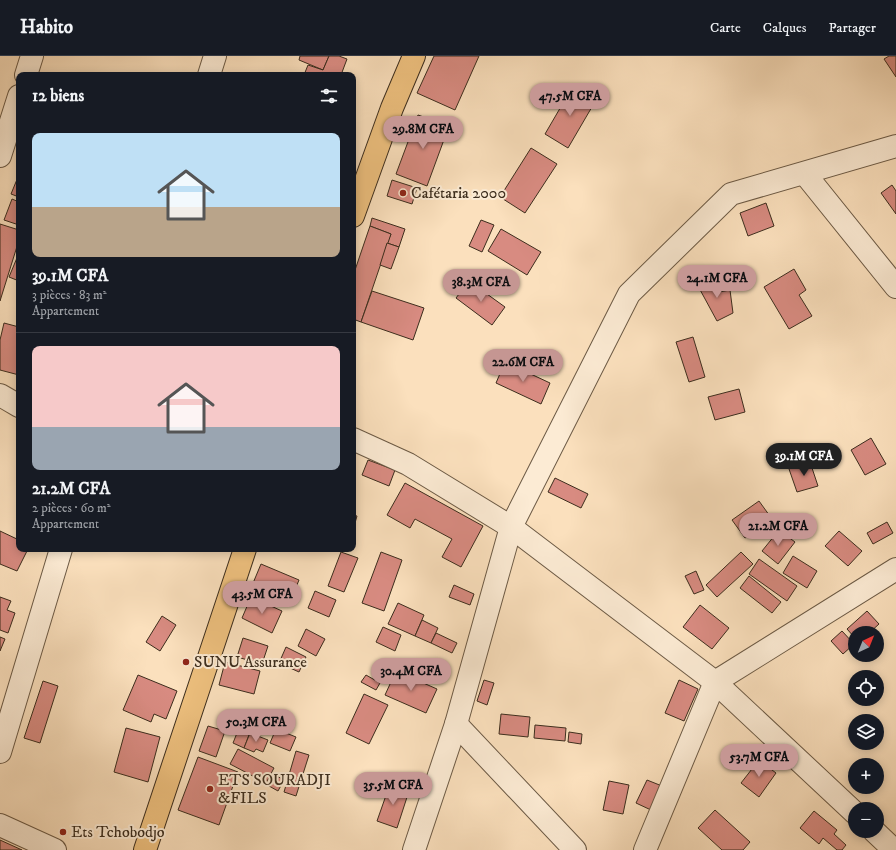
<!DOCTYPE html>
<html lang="fr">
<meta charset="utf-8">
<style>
:root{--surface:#171b24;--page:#242831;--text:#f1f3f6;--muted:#9ea1a6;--line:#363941;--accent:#c59692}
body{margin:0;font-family:"IM FELL DW Pica",serif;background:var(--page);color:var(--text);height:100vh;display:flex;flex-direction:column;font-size:15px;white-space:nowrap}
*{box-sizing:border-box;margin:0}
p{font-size:13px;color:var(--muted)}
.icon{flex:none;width:22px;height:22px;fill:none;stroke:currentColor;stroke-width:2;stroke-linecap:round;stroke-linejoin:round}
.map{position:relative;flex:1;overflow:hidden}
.sheet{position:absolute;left:16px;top:16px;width:340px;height:480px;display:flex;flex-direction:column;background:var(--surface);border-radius:8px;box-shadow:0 2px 10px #0003}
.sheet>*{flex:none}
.needle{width:26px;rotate:43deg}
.buttons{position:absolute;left:848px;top:570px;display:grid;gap:8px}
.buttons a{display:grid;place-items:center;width:36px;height:36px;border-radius:50%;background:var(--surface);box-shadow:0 2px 10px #0003;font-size:20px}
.price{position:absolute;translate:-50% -34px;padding:0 9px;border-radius:14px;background:var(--accent);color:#111;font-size:13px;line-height:26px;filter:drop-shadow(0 1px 2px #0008)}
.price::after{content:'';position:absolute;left:50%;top:24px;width:12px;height:9px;margin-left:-6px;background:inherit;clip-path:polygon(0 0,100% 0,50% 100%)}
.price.on{background:#222;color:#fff}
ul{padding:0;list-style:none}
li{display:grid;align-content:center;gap:8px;height:212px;padding:0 16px}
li+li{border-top:1px solid var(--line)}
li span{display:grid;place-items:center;height:124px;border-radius:8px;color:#555}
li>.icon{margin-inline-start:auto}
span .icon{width:72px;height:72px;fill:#fffc;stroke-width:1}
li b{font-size:17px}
h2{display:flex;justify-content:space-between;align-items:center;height:48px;padding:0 16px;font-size:17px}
header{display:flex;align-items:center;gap:24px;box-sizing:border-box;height:56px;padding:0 20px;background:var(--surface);border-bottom:1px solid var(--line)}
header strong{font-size:19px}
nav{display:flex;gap:22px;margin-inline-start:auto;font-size:14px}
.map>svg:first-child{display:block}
</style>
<header>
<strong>Habito</strong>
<nav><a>Carte</a><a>Calques</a><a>Partager</a></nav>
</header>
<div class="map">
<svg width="896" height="794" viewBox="0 0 896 794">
<rect width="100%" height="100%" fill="#fbe0bd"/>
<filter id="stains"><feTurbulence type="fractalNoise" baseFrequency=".005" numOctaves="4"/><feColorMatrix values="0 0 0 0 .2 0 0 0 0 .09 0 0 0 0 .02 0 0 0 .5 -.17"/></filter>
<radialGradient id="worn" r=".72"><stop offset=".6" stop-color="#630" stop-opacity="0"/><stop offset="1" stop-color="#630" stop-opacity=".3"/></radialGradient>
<g fill="#d88b81" stroke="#3c2d1d">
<path d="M300 0H329L323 14 299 4Z"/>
<path d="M329 0H339L347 3 341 19H304L308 9 323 14Z"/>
<path d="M434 0H479L455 54 417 37Z"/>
<path d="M889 0H896V21L884 3Z"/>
<path d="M573 30 596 44 568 92 545 78Z"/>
<path d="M418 59 449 70 427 130 396 118Z"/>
<path d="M531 92 557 108 525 157 500 141Z"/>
<path d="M18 121H19V141L11 138Z"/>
<path d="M392 124 417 132 412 148 387 140Z"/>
<path d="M892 129 896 135V158L881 137Z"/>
<path d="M12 143 19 146V169L4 164Z"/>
<path d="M766 147 774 170 748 180 740 157Z"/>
<path d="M372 162 405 173 399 191 387 187 391 178 370 170Z"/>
<path d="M481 164 494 169 482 196 469 190Z"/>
<path d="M0 168 19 174V184L0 245Z"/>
<path d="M370 170 391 178 361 266 353 263V220Z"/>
<path d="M501 173 541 196 527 219 488 195Z"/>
<path d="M387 187 399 191 391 213 380 209Z"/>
<path d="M19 197V225L9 221Z"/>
<path d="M794 213 806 234 799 239 812 260 789 273 764 231Z"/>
<path d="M717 219 719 236 730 234 733 257 717 265 698 230Z"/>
<path d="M469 225 505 251 492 269 456 242Z"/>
<path d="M372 235 424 252 413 284 361 266Z"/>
<path d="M4 267 19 271V319L0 314V284Z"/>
<path d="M693 281 705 321 689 326 676 286Z"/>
<path d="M505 306 550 327 541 348 496 327Z"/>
<path d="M739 333 745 356 715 364 708 341Z"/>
<path d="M871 382 886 408 865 419 851 394Z"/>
<path d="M368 404 395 414 389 430 362 419Z"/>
<path d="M810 406 818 430 797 436 789 413Z"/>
<path d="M555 422 588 438 581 452 548 436Z"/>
<path d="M405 427 483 470 461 511 442 501 452 483 415 463 410 472 387 459Z"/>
<path d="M759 445 772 463 745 482 732 464Z"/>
<path d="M353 459 357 460 353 474Z"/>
<path d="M887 466 893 477 873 488 867 477Z"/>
<path d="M779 474 795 486 778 508 762 495Z"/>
<path d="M0 475 19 484V493H28L17 515 0 508Z"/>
<path d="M839 475 862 495 848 510 825 490Z"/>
<path d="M341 496 358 502 344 536 328 530Z"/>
<path d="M381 496 402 504 384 555 362 547Z"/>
<path d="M741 496 753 508 717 541 706 529Z"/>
<path d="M793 500 817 515 807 532 783 517Z"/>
<path d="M759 503 797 530 787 545 749 518Z"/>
<path d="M261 508 299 524 289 548 251 532Z"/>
<path d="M696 515 704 534 694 538 685 520Z"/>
<path d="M749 520 781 546 772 557 740 532Z"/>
<path d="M454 529 474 538 470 549 449 541Z"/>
<path d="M315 535 336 544 329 561 308 552Z"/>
<path d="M0 541 11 545 7 554 15 557 8 577 0 574Z"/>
<path d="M251 541 282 555 272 577 242 562Z"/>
<path d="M398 547 424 559 415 580 388 568Z"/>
<path d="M700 549 729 572 712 593 683 571Z"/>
<path d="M867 555 879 568 869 577H855V582L847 573Z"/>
<path d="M162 560 176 569 160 595 146 586Z"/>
<path d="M422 564 438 572 431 587 415 580Z"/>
<path d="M383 571 401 579 395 595 376 586Z"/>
<path d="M306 573 325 583 316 600 298 590Z"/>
<path d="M842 575 854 588 843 598 831 585Z"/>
<path d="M436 577 457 587 452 597 431 587Z"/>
<path d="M0 581 5 583 0 595Z"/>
<path d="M243 582 268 590 262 608 237 601Z"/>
<path d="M286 591 306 601 299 616 279 607Z"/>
<path d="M225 606 260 615 254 638 219 629Z"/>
<path d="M396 615 437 633 426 657 385 639Z"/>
<path d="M138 619 177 635 166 663 154 658 151 666 123 654Z"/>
<path d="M366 619 380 627 376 634 361 626Z"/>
<path d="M484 624 494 627 487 649 477 645Z"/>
<path d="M679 624 698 633 684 665 665 657Z"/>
<path d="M43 625 58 630 40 687 24 682Z"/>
<path d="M364 638 388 649 369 688 346 677Z"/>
<path d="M501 658 530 661 528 681 499 678Z"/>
<path d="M241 667 252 671 244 692 233 687Z"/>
<path d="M535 669 566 672 565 685 534 682Z"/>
<path d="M208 670 225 675 216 701 199 695Z"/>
<path d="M126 672 160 681 148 726 114 716Z"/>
<path d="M276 673 296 681 290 695 270 687Z"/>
<path d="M569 676 582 678 581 688 568 686Z"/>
<path d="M250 677 268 684 263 696 256 693 254 696 244 692Z"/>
<path d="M238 693 274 712 266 727 230 708Z"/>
<path d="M296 695 309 699 296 740 284 736Z"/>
<path d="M198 701 238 716 219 769 178 754Z"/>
<path d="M759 704 776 717 759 741 741 727Z"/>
<path d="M275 719 284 724 278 735 269 730Z"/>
<path d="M647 724 662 730 651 754 636 747Z"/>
<path d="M609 725 629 729 623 758 603 754Z"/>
<path d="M390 728 409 735 397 772 377 765Z"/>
<path d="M715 754 750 786 743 794H722L698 772Z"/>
<path d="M814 755 837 774 834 778 846 789 842 794H837L823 782 819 788 800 772Z"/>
<path d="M0 784 22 794H0Z"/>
</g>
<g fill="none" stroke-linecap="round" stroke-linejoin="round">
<g stroke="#6c5a45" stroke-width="24">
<g id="minor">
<path d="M26 19 32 0"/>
<path d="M209 19 215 0"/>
<path d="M0 100 19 40"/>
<path d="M805 118 896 231"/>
<path d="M0 339 19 350"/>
<path d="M353 383 408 408 511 471 715 626 855 757"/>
<path d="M456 668 575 794"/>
<path d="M0 696 61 493"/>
<path d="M0 769 55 794"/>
<path d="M874 775 894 794"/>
<path d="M414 794 456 668 511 471 629 238 731 138 896 90"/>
<path d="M645 794 715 626 896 513"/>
</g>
</g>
<g stroke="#3c2d1d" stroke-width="24">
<g id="highway">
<path d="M353 160 392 52 414 0"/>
<path d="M145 794 245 493"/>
</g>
</g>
<use href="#minor" stroke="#fcebd4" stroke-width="22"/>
<use href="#highway" stroke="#eec07e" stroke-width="22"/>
</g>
<g fill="#8f2418" stroke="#fcebd4" stroke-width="1.5">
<circle cx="403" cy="137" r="4"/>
<circle cx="186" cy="606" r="4"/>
<circle cx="210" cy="733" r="4"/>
<circle cx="63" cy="776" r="4"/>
</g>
<g text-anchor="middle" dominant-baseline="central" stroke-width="4" stroke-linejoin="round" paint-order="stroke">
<g font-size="16" fill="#3c2d1d" stroke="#fcebd4" text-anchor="start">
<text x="411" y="137">Cafétaria 2000</text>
<text x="194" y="606">SUNU Assurance</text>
<text x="218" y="724">ETS SOURADJI<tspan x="218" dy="18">&amp;FILS</tspan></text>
<text x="71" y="776">Ets Tchobodjo</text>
</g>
</g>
<rect width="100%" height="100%" filter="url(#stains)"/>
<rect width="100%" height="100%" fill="url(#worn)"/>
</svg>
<div class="buttons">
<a><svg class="needle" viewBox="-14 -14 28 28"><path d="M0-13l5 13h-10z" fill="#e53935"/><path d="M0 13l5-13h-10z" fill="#9ea1a6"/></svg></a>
<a><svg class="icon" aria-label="locate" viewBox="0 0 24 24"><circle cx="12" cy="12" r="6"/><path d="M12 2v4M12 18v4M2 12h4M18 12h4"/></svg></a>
<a><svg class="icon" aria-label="layers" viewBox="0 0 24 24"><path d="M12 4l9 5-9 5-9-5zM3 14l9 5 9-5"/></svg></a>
<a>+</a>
<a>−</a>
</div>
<b class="price" style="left:570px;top:61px">47.5M CFA</b>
<b class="price" style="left:423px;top:94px">29.8M CFA</b>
<b class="price" style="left:717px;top:243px">24.1M CFA</b>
<b class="price" style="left:481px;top:247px">38.3M CFA</b>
<b class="price" style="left:523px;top:327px">22.6M CFA</b>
<b class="price on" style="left:804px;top:421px">39.1M CFA</b>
<b class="price" style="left:778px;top:491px">21.2M CFA</b>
<b class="price" style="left:262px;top:559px">43.5M CFA</b>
<b class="price" style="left:411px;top:636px">30.4M CFA</b>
<b class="price" style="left:256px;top:687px">50.3M CFA</b>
<b class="price" style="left:759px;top:722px">53.7M CFA</b>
<b class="price" style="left:393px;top:750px">35.5M CFA</b>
<section class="sheet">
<h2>12 biens<svg class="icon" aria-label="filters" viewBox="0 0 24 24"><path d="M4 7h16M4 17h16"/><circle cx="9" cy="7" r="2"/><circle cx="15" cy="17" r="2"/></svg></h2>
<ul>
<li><span style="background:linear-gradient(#bfe0f5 60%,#b9a48a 0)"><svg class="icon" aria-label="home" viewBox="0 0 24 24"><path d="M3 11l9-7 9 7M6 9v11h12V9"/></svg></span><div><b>39.1M CFA</b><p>3 pièces · 83 m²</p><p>Appartement</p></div></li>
<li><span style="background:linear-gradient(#f6c9c9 65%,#9aa5b1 0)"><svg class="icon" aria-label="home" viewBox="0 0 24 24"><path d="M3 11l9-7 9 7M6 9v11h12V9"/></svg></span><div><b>21.2M CFA</b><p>2 pièces · 60 m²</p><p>Appartement</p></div></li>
</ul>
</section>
</div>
